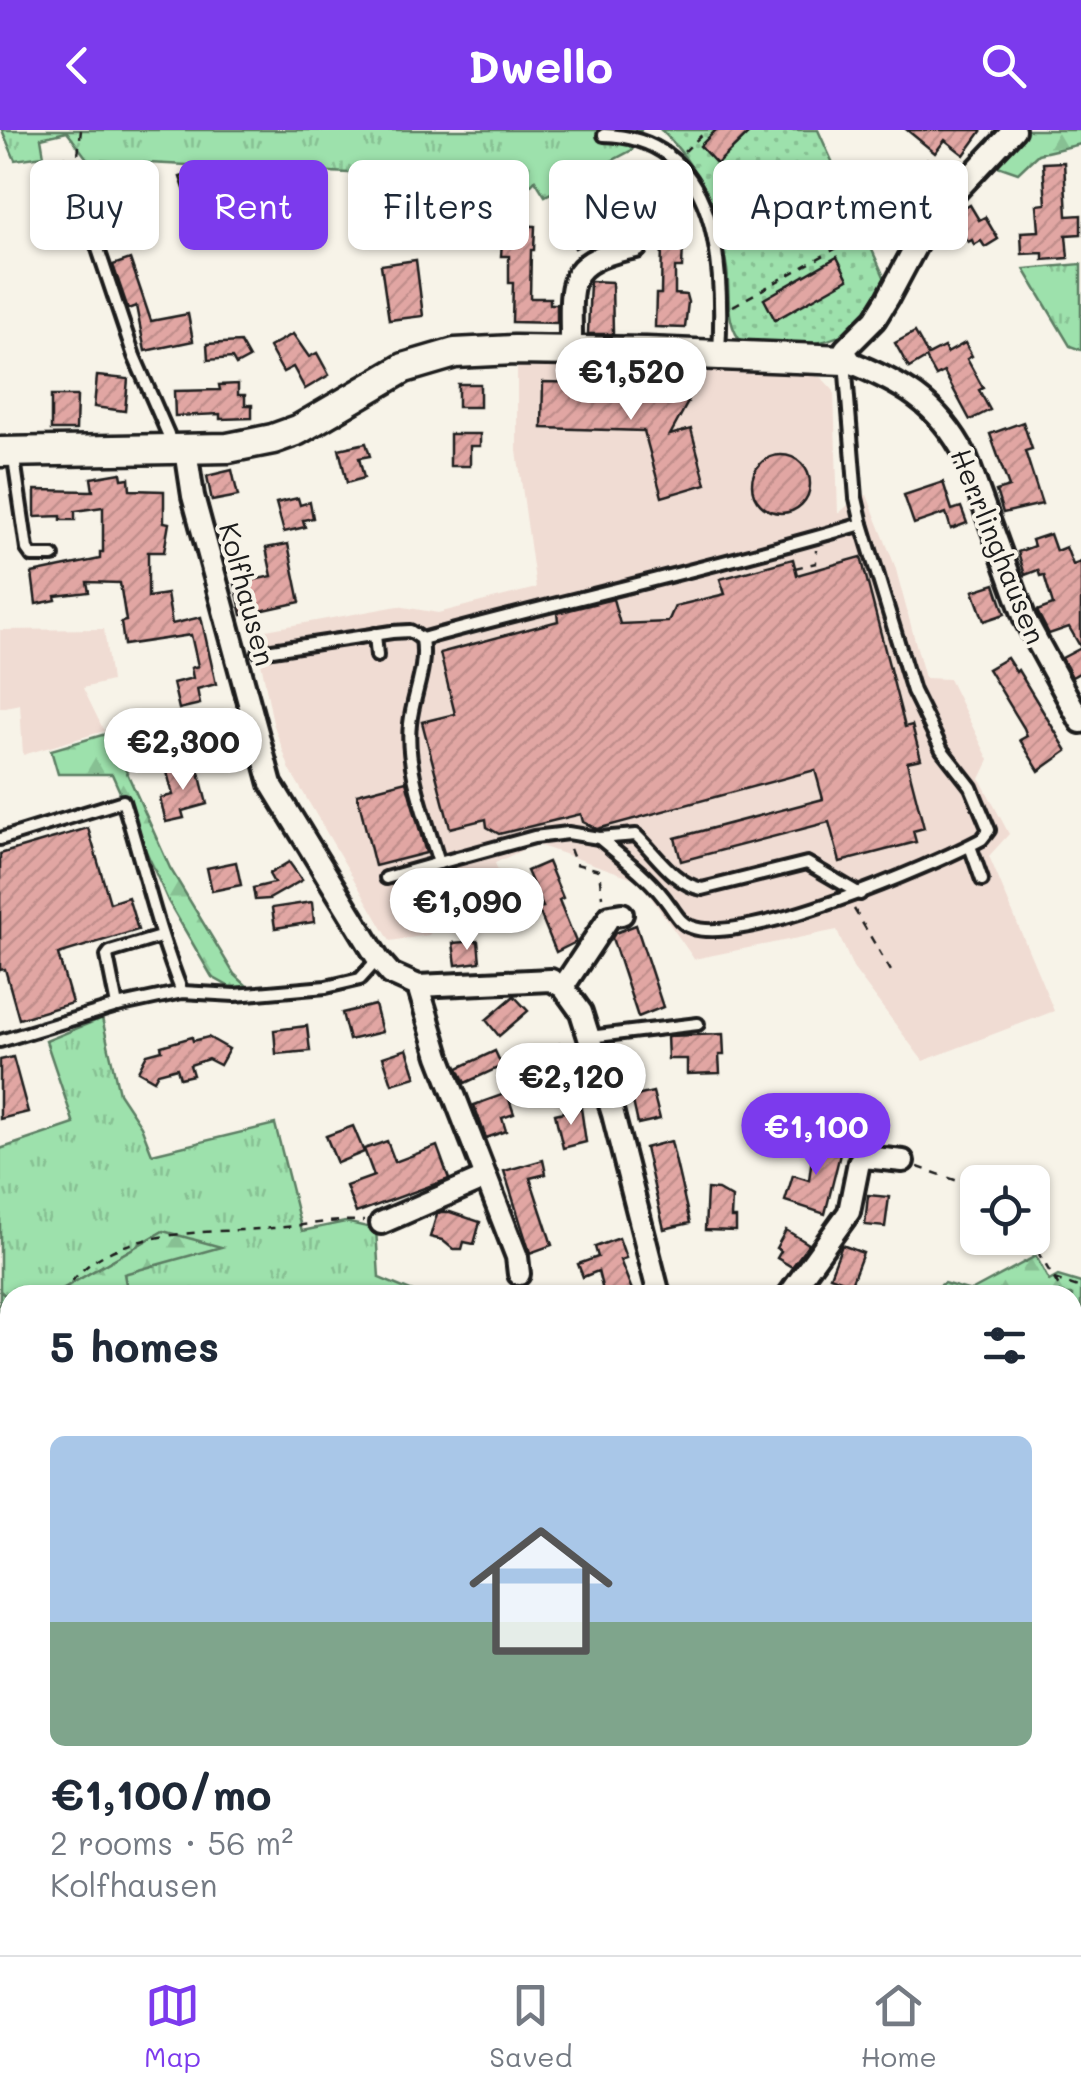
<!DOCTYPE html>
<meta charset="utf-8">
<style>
:root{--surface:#fff;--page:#f6f6f7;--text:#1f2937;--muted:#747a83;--line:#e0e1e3;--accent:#7c3aed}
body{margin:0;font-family:Mali,sans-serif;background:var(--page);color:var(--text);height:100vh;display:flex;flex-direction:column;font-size:38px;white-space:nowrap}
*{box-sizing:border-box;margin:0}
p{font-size:32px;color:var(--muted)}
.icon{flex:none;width:55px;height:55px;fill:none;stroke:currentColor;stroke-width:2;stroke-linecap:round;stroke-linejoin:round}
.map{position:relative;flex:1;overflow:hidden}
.panel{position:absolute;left:0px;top:1155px;width:1082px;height:670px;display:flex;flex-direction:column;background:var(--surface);border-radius:30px 30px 0 0;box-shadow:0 2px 8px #0004}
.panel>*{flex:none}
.hud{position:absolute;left:30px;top:30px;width:1022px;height:90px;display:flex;gap:20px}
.fabs{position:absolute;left:960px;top:1035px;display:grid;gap:20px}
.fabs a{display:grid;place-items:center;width:90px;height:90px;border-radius:15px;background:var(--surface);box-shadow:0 2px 8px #0004;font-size:50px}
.price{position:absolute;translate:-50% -85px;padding:0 22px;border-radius:35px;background:#fff;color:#222;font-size:32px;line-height:65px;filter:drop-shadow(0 2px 5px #0008)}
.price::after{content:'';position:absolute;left:50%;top:60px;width:30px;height:22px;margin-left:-15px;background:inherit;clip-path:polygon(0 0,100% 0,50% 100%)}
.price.active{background:var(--accent);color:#fff}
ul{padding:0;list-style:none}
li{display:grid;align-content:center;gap:20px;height:530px;padding:0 50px}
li+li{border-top:2px solid var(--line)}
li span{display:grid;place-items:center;height:310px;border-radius:15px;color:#555}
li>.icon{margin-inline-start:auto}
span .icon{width:180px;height:180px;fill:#fffc;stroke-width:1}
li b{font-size:42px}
h2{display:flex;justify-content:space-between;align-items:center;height:120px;padding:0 50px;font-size:42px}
.pill{padding:0 35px;border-radius:15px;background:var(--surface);box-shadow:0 2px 8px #0004;font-size:35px;line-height:90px}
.pill.active{background:var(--accent);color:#fff}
header{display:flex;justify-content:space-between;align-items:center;height:130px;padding:0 50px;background:var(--accent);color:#fff;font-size:45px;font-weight:800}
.dock{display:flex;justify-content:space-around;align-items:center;height:140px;border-top:2px solid var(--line);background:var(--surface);font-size:28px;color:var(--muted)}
.dock a{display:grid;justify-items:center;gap:5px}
.dock .active{color:var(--accent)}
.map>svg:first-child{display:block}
</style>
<header><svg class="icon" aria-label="back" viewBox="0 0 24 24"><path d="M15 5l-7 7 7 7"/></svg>Dwello<svg class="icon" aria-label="search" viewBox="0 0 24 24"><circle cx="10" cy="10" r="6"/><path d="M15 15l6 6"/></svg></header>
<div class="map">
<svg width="1081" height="1825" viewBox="0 0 1081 1825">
<defs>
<pattern id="grass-tufts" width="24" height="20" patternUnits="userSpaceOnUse" patternTransform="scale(2.5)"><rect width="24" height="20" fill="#9de1ac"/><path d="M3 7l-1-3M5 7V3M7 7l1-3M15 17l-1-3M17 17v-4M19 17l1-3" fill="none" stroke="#87c093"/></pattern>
<pattern id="forest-firs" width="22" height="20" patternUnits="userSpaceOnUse" patternTransform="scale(2.5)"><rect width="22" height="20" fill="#9de1ac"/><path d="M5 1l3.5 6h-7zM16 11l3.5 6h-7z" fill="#87c093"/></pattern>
<pattern id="garden-dots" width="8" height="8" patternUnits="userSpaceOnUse" patternTransform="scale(2.5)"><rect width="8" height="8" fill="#9de1ac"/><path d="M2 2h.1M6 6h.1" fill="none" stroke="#87c093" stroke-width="1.8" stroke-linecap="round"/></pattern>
<pattern id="building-hatch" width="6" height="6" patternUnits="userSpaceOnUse" patternTransform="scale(2.5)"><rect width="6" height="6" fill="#e1a6a3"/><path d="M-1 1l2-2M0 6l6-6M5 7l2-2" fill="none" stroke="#c08e8c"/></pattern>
</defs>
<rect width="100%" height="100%" fill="#f7f3e8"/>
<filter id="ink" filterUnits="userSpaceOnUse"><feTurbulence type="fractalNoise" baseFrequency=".01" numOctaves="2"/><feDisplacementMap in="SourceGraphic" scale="20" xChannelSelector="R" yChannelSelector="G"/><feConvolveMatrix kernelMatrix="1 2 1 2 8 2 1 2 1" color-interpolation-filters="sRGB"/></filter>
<g filter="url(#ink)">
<g fill="#f0dcd3">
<path d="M517 233H616L805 242 822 248 834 261 838 384 856 368 867 365 895 436 925 548 949 549 989 630 980 649 1009 704 989 726 1054 881 923 931 853 838 837 800 694 829 639 750 535 714 495 733 519 794 439 789 429 805 390 811 290 640 273 593 255 502 398 476 438 483 536 458 517 321Z"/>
<path d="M104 499 111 551 83 558 104 601 23 625 20 574 0 578V500Z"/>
<path d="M325 1815H581L571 1825H317Z"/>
</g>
<g fill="url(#grass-tufts)" stroke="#5c7e64" stroke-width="2.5">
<path d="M2 0H641L632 20 545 66 535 50 503 85 435 90 430 47 88 30 67 2 41 8 44 26 15 30Z"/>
<path d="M1081 134V220L1070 216 1024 139Z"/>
<path d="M102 888 119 963 141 996 152 1024 275 994 302 1101 345 1092 376 1099 379 1148 420 1165H128L124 1144 163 1101 52 1165H10V1170L0 1161V1019L74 994 46 911Z"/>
<path d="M671 1815H818L810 1825H683Z"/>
</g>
<g fill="url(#forest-firs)" stroke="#5c7e64" stroke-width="2.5">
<path d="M1025 0H1081V14L1038 24 1018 43 992 34Z"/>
<path d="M109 603 170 738 234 844 247 856 230 857 212 847 168 771 112 644H58L51 620Z"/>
<path d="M163 1101 221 1117 124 1144 128 1165H52Z"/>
<path d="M1036 1126 1049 1151 1058 1146 1081 1153V1471L1072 1469V1165H924L944 1153 971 1161Z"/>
<path d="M0 1161 10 1170V1313L0 1301Z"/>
<path d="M1073 1532 1081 1537V1825H810L818 1815H1072Z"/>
</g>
<path fill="url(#garden-dots)" stroke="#5c7e64" stroke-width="2.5" d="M661 0H818L886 151C877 164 869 181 859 192 831 221 778 216 743 213 725 197 730 163 727 139 719 89 699 35 661 0Z"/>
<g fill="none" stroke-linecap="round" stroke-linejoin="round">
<g stroke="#598692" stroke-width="5">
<path d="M236 1161 252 1165"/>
<path d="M1072 1506 1081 1509"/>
</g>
</g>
<g fill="url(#building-hatch)" stroke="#1c1c1c" stroke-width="2.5">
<path d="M716 0H752L717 34 700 16Z"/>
<path d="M907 0H982L964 25 945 10 935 23Z"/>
<path d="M64 27 70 49 98 39 106 42 109 49 132 41 137 58 105 69 115 99 102 104 85 57 56 66 48 32Z"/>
<path d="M927 29 945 44 907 89 890 76Z"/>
<path d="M1064 32 1067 86 1081 85V104L1066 105 1068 128 1043 130V123L1022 124 1021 102 1039 101 1037 75 1046 74 1043 33Z"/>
<path d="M196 42 207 74 191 79 180 47Z"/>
<path d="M808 43 822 64 752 112 739 91Z"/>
<path d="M264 47 301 49 300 65 263 63Z"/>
<path d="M660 48 674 74 649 87 643 75 595 99 602 112 589 117 587 112 575 118 559 88 617 56 623 67Z"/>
<path d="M970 75 979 90 985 87 998 109 985 117 981 111 974 115 972 110 968 112 953 85Z"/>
<path d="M509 95 535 96 534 120H531L530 168H550V174H557V193L512 192 513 153H509V126H501L502 112 481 113 480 98Z"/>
<path d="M662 113 683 114 682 138H675V164L686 165 688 172 685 198 655 197 656 164H661Z"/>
<path d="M837 127 848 149 775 190 764 169Z"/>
<path d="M130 129 151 191 188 184 193 211 145 221 136 176 128 179 113 135Z"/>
<path d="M416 130 423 186 389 190 381 135Z"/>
<path d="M590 151 612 152 613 204H588Z"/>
<path d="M915 202 928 225 944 217 947 223 965 213 972 226 967 229 983 258 979 260 990 280 970 290 944 242 936 246 926 228 909 238 895 213Z"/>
<path d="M293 204 309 227 317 223 329 245 305 259 293 237 283 242 269 217Z"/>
<path d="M240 212 249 228 236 235 232 228 208 230 207 214Z"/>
<path d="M97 246 128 249 125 281 94 277Z"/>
<path d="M665 251 684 259 688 272 670 305 691 299 706 354 662 367 644 301 542 298 543 252 637 254 636 267Z"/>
<path d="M238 254V265H245V275H252V288L220 289V284L175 286 174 261 220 260 219 255Z"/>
<rect x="458" y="254" width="22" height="23"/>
<path d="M51 266H77L76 300H51Z"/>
<path d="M1023 292 1032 319 1025 321 1042 374 1003 383 996 361 1009 357 990 304Z"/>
<path d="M450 304H480V316H470V336H450Z"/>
<path d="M366 313 370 326 359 328 364 348 347 353 339 319Z"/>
<circle cx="781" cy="354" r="29"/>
<path d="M232 340 238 366 212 371 207 346Z"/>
<path d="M121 343 122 349 129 348 130 360 164 361V392L169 393 164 422H148V467L167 464 172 494 201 487 216 554 197 559 200 574 179 579 173 553 193 548 191 538 198 536 191 505 124 515 121 492 126 491 120 453 87 452 89 462 55 466 56 470 36 474 32 443 100 429V422H103V377L75 381V390H61V386L35 387V360L93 361 91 348Z"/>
<path d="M943 352 952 380 961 377 967 393 951 399 946 383 914 394 904 365Z"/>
<path d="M298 368 300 375 310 372 313 388 303 390 305 397 284 402 276 373Z"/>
<path d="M1050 404 1056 421 1066 417 1073 435 1081 432V542L1072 547 1062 528 1081 518 1069 497 1049 504 1037 481 1053 475 1044 445 1040 446 1038 440 1025 445 1018 422 1034 416 1032 410Z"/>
<path d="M288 414 300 472 242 485 235 454 272 446 266 418Z"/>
<path d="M861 427 905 597 912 595 921 629 907 632 924 698 913 701 916 712 840 732 829 692 681 731 675 708 823 669 815 640 597 699 583 692 581 684 499 704 487 697 486 689 450 698 422 592 455 584 440 523 558 491 557 483 613 469 620 494 668 492 675 476 725 464 720 449 793 429 797 445Z"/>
<path d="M995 454 1005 484 984 491 973 461Z"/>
<path d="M1007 528 1016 542 1018 540 1067 621 1039 641 1020 610 1027 606 1024 598 988 539Z"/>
<path d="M223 584 228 606 206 612 201 589Z"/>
<path d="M197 634 207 674 182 681 184 688 166 692 160 668 173 665 167 642Z"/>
<path d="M406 651 426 723 375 736 357 664Z"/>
<path d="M88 698 110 773 128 767 138 800 58 824 72 873 19 889 5 839 0 840V724Z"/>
<path d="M236 732 241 755 212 761 207 738Z"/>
<path d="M289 732 302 750 269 769 255 770 253 758 274 753 269 744Z"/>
<path d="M548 732 563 768 559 770 576 812 556 822 538 778 543 777 527 741Z"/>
<path d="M312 772 314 792 275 798 272 778Z"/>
<path d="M636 795 663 877 638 887 612 808 615 803Z"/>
<path d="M478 811 480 832 456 835 453 813Z"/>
<path d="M514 866 528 881 499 906 486 890Z"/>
<path d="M375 875 382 902 349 910 342 883Z"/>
<path d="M307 896 310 921 276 924 274 900Z"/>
<path d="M723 904 724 925H719L720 943 687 944V929H668L667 906Z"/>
<path d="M192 907 193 911 208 907 229 919 220 935 208 929 190 935 193 945 180 948 177 938 158 943 154 950 138 941 147 924 162 920 161 916Z"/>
<path d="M559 914 572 956 550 962 533 923Z"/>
<path d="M407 919 416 947 392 954 383 927Z"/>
<path d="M495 921 502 936 465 953 458 938Z"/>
<path d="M13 927 28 982 0 989V930Z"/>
<path d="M653 962 660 989 638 994 632 967Z"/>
<path d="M507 963 514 984 502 988 506 1001 486 1008 474 975Z"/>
<path d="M581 978 586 1012 563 1018 555 984Z"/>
<path d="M353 996 364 1022 337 1033 326 1006Z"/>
<path d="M815 1005 836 1008 834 1023 840 1024 825 1084 785 1071 793 1045 809 1050Z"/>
<path d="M387 1011 395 1032 437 1016 449 1049 356 1083 346 1056 374 1046 364 1019Z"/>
<path d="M671 1011 690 1093 664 1099 645 1018Z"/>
<path d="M543 1030 546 1044 530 1048 552 1115 530 1123 504 1041Z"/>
<path d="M707 1059 718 1060 732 1068 731 1088H736V1101L705 1100Z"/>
<path d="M868 1065 889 1067 885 1097 865 1095Z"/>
<path d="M441 1082H450L480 1092 474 1114 464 1112 462 1119H453L442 1110 430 1107 437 1084Z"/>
<path d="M786 1100 809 1114 792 1137 777 1128 781 1121 776 1118Z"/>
<path d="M619 1108 626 1128 620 1130 634 1165H604L598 1141 583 1147 578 1134 598 1127 595 1117Z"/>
<path d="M842 1115 863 1123 851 1154 830 1146Z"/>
</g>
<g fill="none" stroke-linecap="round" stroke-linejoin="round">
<g stroke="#1c1c1c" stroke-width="18">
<g id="lane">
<path d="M604 5C720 8 724 137 719 223"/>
<path d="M44 76 82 84 91 98 134 226 168 304 171 317"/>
<path d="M13 322 27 419 32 426H53"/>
<path d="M375 504 377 526"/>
<path d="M422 509C427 540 413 564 410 594 405 637 427 692 439 733L534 707 568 703 599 708 636 705C656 724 674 754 702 759L807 733 860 764"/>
<path d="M259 522 392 502 410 501 422 509C569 469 717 437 862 394L856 368 845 231"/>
<path d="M599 708C625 730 650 747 670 776 676 784 681 794 691 797 742 817 932 736 982 709L989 700 971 657 942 620 913 561 862 394"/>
<path d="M0 709 123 671C143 735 157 800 182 862"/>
<path d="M970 716 982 750"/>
<path d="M386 748 439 733"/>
<path d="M117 876 182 862 235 865 326 857 360 849 378 829"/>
<path d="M589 907 698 894"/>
<path d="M0 911 117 876 107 826 110 822 160 807"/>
<path d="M1072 1476 1081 1479"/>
<path d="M0 1615 10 1624"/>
</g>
</g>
<g stroke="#1c1c1c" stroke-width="28">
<g id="street">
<path d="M1014 0 930 89 888 168 875 189 845 219V230C900 252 938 272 966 327L1025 489 1081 592"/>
<path d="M571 221C572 154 559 132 636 117"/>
<path d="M186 320 193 366 271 654 378 829 391 844 418 856 551 850 563 857 581 882 613 984 659 1165"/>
<path d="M418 856 439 926 517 1127 519 1144"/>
<path d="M563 857 610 786 622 784"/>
<path d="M381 1093 485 1048"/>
<path d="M789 1165 849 1082 859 1032 864 1027 903 1031"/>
<path d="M116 1825 118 1815"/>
</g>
</g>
<g stroke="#1c1c1c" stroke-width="35">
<path id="secondary" d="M0 322 228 318 273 309 298 300 404 238 455 223 514 220 646 222 845 230"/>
</g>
<g stroke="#1c1c1c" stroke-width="40">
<g id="primary">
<path d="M0 1647 10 1656"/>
<path d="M190 1815 201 1825"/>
</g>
</g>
<g stroke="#1c1c1c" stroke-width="2.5" stroke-dasharray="8 8" stroke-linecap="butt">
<path d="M81 0 78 25 81 68"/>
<path d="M684 22 707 0"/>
<path d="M725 91 806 39"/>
<path d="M733 176 844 114"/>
<path d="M795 438 816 433V420"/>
<path d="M570 719 576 734 599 740 602 767"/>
<path d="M854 779 891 841"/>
<path d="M918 1037 978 1058"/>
<path d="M1029 1108 1064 1165"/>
<path d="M1054 1149 1081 1158"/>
<path d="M63 1165C101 1095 206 1104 273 1098 304 1096 333 1089 364 1091"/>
<path d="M1072 1178 1081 1191"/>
<path d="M0 1231 10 1226"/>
<path d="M0 1243 10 1251"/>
<path d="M1072 1609 1081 1607"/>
<path d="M1072 1620 1081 1624"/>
<path d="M665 1815 676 1825"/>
<path d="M760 1815 774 1825"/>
<path d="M867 1815 868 1825"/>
<path d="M576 1825 586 1815"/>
</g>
<use href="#lane" stroke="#f7f3e8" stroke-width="10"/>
<use href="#street" stroke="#f7f3e8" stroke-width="20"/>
<use href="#secondary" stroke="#f7f3e8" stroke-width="28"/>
<use href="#primary" stroke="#f7f3e8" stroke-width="32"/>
</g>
</g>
<g text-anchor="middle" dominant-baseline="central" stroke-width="8" stroke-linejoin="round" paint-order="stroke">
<g font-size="28" fill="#1c1c1c" stroke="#f7f3e8">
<text transform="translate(999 416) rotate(68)">Herrlinghausen</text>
<text transform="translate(248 464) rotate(75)">Kolfhausen</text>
</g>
</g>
</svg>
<div class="fabs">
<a><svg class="icon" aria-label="locate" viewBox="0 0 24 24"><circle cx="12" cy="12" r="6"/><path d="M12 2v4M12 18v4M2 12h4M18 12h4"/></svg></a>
</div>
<b class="price" style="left:631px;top:293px">€1,520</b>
<b class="price" style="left:183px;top:663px">€2,300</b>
<b class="price" style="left:467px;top:823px">€1,090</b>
<b class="price" style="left:571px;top:998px">€2,120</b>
<b class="price active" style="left:816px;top:1048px">€1,100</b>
<div class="hud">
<a class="pill">Buy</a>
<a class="pill active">Rent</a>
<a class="pill">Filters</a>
<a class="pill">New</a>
<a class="pill">Apartment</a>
</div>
<section class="panel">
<h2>5 homes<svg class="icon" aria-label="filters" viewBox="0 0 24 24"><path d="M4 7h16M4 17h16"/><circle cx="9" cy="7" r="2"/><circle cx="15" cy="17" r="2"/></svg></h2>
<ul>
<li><span style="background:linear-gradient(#a9c7e8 60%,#7fa58c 0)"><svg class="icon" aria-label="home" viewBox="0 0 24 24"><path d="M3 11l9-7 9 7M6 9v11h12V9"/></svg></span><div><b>€1,100/mo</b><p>2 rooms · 56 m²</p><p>Kolfhausen</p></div></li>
</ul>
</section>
</div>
<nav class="dock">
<a class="active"><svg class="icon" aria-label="map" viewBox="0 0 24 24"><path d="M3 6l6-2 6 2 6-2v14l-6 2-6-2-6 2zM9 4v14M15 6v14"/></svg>Map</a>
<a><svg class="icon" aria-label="saved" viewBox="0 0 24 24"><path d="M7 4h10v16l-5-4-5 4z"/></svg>Saved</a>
<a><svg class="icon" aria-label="home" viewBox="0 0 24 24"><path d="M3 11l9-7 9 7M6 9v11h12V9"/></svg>Home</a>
</nav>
